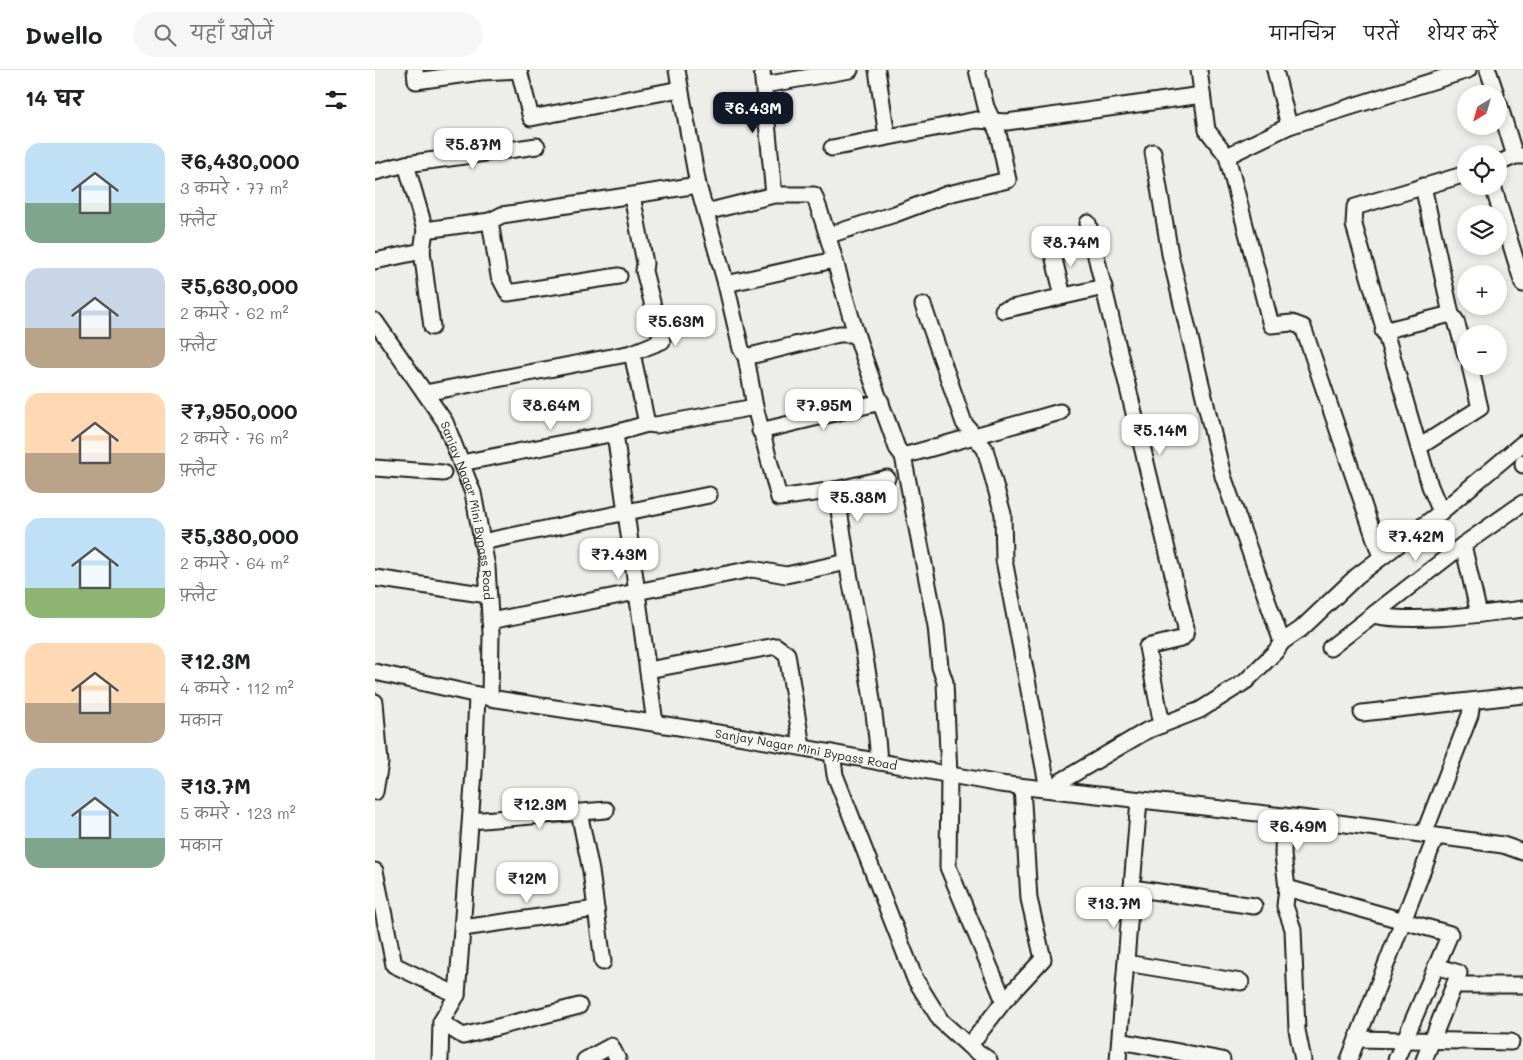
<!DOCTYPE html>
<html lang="hi">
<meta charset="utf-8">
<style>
:root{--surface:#fff;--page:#f6f6f6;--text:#202124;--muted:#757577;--line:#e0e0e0;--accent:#111827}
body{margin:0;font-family:Mali,"Playpen Sans Deva",sans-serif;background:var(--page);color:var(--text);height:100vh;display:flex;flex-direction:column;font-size:19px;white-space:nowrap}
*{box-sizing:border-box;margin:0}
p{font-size:16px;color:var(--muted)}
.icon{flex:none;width:28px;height:28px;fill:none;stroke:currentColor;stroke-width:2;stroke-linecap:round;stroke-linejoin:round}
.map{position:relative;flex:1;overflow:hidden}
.drawer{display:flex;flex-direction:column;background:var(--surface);width:375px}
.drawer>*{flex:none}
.needle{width:32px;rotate:217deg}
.buttons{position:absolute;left:1082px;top:15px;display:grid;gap:10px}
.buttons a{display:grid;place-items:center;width:50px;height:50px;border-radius:50%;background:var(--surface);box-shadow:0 2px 8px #0003;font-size:25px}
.price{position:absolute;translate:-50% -42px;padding:0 11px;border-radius:10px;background:#fff;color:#222;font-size:16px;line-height:32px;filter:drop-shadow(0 1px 2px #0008)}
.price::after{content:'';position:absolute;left:50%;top:30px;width:15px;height:11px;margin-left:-8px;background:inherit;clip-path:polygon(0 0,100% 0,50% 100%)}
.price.on{background:var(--accent);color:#fff}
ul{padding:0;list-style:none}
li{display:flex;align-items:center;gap:15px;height:125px;padding:0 25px}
li span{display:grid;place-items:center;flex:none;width:140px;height:100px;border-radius:15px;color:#555}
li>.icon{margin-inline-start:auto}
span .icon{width:60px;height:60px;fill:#fffc;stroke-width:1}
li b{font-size:21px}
h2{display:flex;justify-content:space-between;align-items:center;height:60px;padding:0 25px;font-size:21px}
header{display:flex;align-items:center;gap:30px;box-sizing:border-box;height:70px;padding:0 25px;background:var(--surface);border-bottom:1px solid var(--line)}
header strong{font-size:24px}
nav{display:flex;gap:28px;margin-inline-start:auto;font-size:18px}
.search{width:350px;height:45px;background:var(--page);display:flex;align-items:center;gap:12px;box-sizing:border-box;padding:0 18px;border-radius:28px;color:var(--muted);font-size:19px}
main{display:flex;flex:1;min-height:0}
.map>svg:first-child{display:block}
</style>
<header>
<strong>Dwello</strong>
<div class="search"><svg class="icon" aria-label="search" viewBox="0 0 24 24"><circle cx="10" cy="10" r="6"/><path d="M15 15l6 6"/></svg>यहाँ खोजें</div>
<nav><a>मानचित्र</a><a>परतें</a><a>शेयर करें</a></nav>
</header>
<main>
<section class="drawer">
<h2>14 घर<svg class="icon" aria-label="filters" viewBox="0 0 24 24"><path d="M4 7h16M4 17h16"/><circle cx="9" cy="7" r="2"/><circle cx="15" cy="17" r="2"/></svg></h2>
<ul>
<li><span style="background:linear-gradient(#bfe0f5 60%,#7fa58c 0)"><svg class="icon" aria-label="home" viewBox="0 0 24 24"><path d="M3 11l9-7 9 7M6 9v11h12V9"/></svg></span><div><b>₹6,430,000</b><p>3 कमरे · 77 m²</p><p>फ़्लैट</p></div></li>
<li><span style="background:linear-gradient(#c9d6e8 60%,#b9a48a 0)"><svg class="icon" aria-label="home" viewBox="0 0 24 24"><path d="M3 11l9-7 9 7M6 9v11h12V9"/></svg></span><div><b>₹5,630,000</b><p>2 कमरे · 62 m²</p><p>फ़्लैट</p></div></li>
<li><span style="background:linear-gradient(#ffd9b3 60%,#b9a48a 0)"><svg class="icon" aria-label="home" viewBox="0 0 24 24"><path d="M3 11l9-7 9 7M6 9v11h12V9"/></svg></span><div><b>₹7,950,000</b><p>2 कमरे · 76 m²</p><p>फ़्लैट</p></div></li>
<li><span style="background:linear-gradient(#bfe0f5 70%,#8fb573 0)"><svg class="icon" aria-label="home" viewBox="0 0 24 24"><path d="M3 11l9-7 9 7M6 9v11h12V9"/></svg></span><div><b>₹5,380,000</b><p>2 कमरे · 64 m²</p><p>फ़्लैट</p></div></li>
<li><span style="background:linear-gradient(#ffd9b3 60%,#b9a48a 0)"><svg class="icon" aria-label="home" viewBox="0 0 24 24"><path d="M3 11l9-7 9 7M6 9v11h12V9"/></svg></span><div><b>₹12.3M</b><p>4 कमरे · 112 m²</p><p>मकान</p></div></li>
<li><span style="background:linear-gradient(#bfe0f5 70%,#7fa58c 0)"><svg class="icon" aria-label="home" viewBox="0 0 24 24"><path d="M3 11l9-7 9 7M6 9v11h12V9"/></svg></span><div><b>₹13.7M</b><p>5 कमरे · 123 m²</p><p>मकान</p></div></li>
</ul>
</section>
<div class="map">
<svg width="1148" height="990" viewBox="0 0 1148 990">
<rect width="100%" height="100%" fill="#edede9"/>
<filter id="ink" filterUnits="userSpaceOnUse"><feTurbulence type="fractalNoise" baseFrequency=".02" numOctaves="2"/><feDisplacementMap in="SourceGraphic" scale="10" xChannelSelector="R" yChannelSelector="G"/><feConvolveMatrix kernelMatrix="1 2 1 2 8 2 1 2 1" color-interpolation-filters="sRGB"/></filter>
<g filter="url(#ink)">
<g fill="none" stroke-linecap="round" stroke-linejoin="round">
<g stroke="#1c1c1c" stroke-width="19">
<g id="minor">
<path d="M40 0 41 11 106 2 144 0 156 48 305 19"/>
<path d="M302 0 323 115 351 214 366 279 371 287 464 264H481"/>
<path d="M387 0 399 125"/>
<path d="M502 0 512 66"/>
<path d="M824 0 832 60 852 86 896 255 917 253 928 257 1006 487"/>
<path d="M900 0 914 56"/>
<path d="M1113 0 1121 24"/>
<path d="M389 15 475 0"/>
<path d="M1124 34 1140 86"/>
<path d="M457 78 601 50 632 52 827 25"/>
<path d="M778 82 795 184 848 406 907 572"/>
<path d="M852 86 914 56 1093 0"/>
<path d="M1124 93 1140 86H1148"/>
<path d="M0 102 31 94 162 76"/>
<path d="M1048 116 1076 244 1081 251 1091 285"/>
<path d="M1118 116 1148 214"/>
<path d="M331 142 399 125H439C456 170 466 217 481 263 493 302 509 340 522 378L528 386 685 342"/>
<path d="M713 153 811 558 810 565 806 569 772 577 787 655"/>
<path d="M50 160 115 151"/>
<path d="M454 165 520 144 573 124 633 110 623 63 611 37 602 0"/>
<path d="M676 177 688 226"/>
<path d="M47 181 57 257"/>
<path d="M0 191 47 181 50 160 31 94"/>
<path d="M244 206 133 223 124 206 115 151 127 145 323 115"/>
<path d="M351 214 459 190"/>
<path d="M548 235 589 353 610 379 628 444 629 490 673 719 771 661 825 640 871 611 901 581 907 572 926 559 982 506 1066 442 1148 373"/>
<path d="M628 240 729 217"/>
<path id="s1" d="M0 251 70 352 98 423 112 497 116 563 115 628 369 667 625 714 926 748 1128 775 1148 782"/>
<path d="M1008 261 1076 244"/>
<path d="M257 283 272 354"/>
<path d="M371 287 380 337 404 428 460 420 512 408"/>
<path d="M50 323 257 283 287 271 269 201 270 193 257 126"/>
<path d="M385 361 506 332"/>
<path d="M240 363 280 653"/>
<path d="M1044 377 1105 338 1095 296"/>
<path d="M528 386 561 556 565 597 570 612 574 705 573 797 629 931"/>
<path d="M86 393 240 363 272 354 281 355 380 337"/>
<path d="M1148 393V395"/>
<path d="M0 398 68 403"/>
<path d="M460 420C467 452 470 483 476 514 487 573 500 632 504 692"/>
<path d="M1066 442 1055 416 979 155 980 137 1091 104"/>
<path d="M107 472 334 425"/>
<path d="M1088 475 1104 544"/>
<path d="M0 508 113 525"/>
<path d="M998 545C1038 554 1106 544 1148 539"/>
<path d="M115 551 377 499 411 505 472 492"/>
<path d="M955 578 1088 475 1148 433"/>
<path d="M273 600 401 576 412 584 427 677"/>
<path d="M0 602 112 627"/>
<path d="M0 632 5 693 0 722"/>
<path d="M987 643 1148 625"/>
<path d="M457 683 460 705 540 909 566 951 594 976 629 931 668 889 654 829 647 717"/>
<path d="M204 742 216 801 228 892"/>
<path d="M909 746 908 785 912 818 910 836 918 859 922 960 928 990"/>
<path d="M96 751 231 740"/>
<path d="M1049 764 1095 645 1097 632"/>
<path d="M0 801 19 895 82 925"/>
<path d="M757 818 879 836"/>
<path d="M912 818 1075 864 1021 990"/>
<path d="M88 858 221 839"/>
<path d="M751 893 866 912"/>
<path d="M1079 915H1148"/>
<path d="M66 952 88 966 204 936"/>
<path d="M982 969 1136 972"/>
<path d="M745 971 847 990"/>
<path d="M594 976 614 990"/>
<path d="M65 990 66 952 82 925 99 702 102 625"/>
<path d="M210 990 236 976 243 990"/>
<path d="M743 990 764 730"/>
<path d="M974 990 1061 766"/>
<path d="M1049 990 1084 903 1061 896"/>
</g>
</g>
<use href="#minor" stroke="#f6f6f2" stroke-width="15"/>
</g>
</g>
<g text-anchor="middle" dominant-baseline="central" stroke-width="5" stroke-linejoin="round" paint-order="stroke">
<g font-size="12" fill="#1c1c1c" stroke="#f6f6f2">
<text stroke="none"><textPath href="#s1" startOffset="215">Sanjay Nagar Mini Bypass Road</textPath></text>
<text stroke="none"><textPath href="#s1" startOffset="726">Sanjay Nagar Mini Bypass Road</textPath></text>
</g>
</g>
</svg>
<div class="buttons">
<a><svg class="needle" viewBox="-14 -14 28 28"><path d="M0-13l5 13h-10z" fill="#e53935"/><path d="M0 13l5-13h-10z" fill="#757577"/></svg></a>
<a><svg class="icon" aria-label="locate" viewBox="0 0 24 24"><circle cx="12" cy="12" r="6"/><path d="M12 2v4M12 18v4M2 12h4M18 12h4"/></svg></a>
<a><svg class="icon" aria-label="layers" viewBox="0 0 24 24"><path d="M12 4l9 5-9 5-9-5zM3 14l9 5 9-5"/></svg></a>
<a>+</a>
<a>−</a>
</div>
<b class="price on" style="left:378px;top:64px">₹6.43M</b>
<b class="price" style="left:98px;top:100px">₹5.87M</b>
<b class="price" style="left:696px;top:198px">₹8.74M</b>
<b class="price" style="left:301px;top:277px">₹5.63M</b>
<b class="price" style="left:176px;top:361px">₹8.64M</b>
<b class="price" style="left:449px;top:361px">₹7.95M</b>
<b class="price" style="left:785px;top:386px">₹5.14M</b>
<b class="price" style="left:483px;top:453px">₹5.38M</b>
<b class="price" style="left:1041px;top:492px">₹7.42M</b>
<b class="price" style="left:244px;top:510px">₹7.43M</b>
<b class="price" style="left:165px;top:760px">₹12.3M</b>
<b class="price" style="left:923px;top:782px">₹6.49M</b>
<b class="price" style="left:152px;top:834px">₹12M</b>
<b class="price" style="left:739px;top:859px">₹13.7M</b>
</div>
</main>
